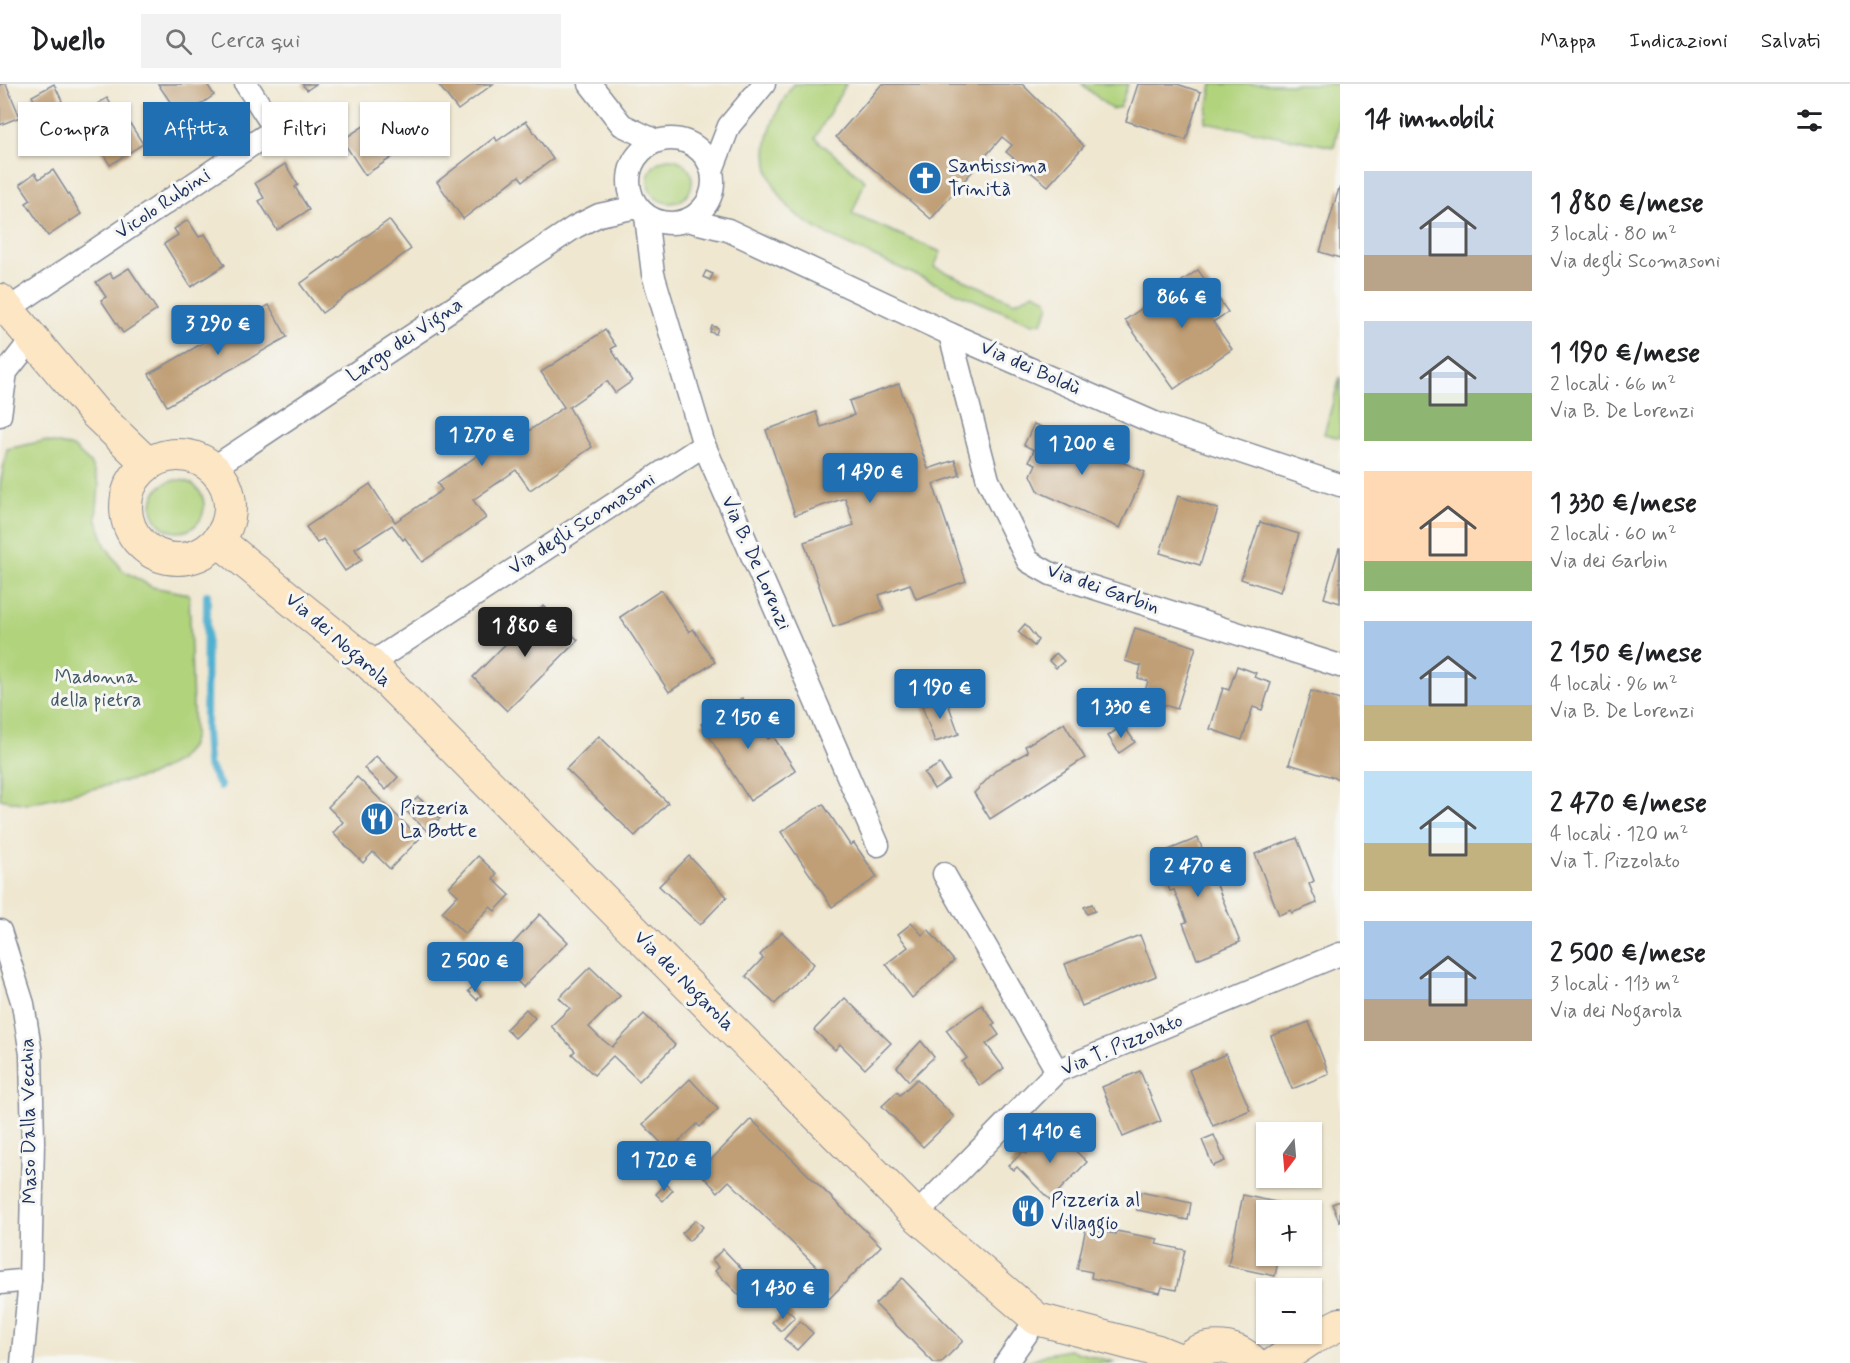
<!DOCTYPE html>
<html lang="it">
<meta charset="utf-8">
<style>
:root{--surface:#fff;--page:#f2f2f2;--text:#202124;--muted:#757577;--line:#e0e0e0;--accent:#1f6fb2}
body{margin:0;font-family:Mynerve,sans-serif;background:var(--page);color:var(--text);height:100vh;display:flex;flex-direction:column;font-size:22px;white-space:nowrap}
*{box-sizing:border-box;margin:0}
p{font-size:20px;color:var(--muted)}
.icon{flex:none;width:33px;height:33px;fill:none;stroke:currentColor;stroke-width:2;stroke-linecap:round;stroke-linejoin:round}
.map{position:relative;flex:1;overflow:hidden}
.sheet{display:flex;flex-direction:column;background:var(--surface);width:510px}
.sheet>*{flex:none}
.top-card{position:absolute;left:18px;top:18px;width:570px;height:54px;display:flex;gap:12px}
.needle{width:39px;rotate:196deg}
.fabs{position:absolute;left:1256px;top:1038px;display:grid;gap:12px}
.fabs a{display:grid;place-items:center;width:66px;height:66px;border-radius:0px;background:var(--surface);box-shadow:0 2px 4px #0004;font-size:30px}
.price{position:absolute;translate:-50% -51px;padding:0 14px;border-radius:6px;background:var(--accent);color:#fff;font-size:20px;line-height:39px;filter:drop-shadow(0 2px 3px #0008)}
.price::after{content:'';position:absolute;left:50%;top:36px;width:18px;height:14px;margin-left:-9px;background:inherit;clip-path:polygon(0 0,100% 0,50% 100%)}
.price.active{background:#222;color:#fff}
ul{padding:0;list-style:none}
li{display:flex;align-items:center;gap:18px;height:150px;padding:0 24px}
li span{display:grid;place-items:center;flex:none;width:168px;height:120px;border-radius:0px;color:#555}
li>.icon{margin-inline-start:auto}
span .icon{width:72px;height:72px;fill:#fffc;stroke-width:1}
li b{font-size:26px}
h2{display:flex;justify-content:space-between;align-items:center;height:72px;padding:0 24px;font-size:26px}
.tag{padding:0 21px;border-radius:0px;background:var(--surface);box-shadow:0 2px 4px #0004;font-size:21px;line-height:54px}
.tag.active{background:var(--accent);color:#fff}
header{display:flex;align-items:center;gap:36px;box-sizing:border-box;height:84px;padding:0 30px;background:var(--surface);border-bottom:2px solid var(--line)}
header strong{font-size:28px}
nav{display:flex;gap:33px;margin-inline-start:auto;font-size:21px}
.search{width:420px;height:54px;background:var(--page);display:flex;align-items:center;gap:15px;box-sizing:border-box;padding:0 21px;border-radius:0px;color:var(--muted);font-size:22px}
main{display:flex;flex:1;min-height:0}
.map>svg:first-child{display:block}
</style>
<header>
<strong>Dwello</strong>
<div class="search"><svg class="icon" aria-label="search" viewBox="0 0 24 24"><circle cx="10" cy="10" r="6"/><path d="M15 15l6 6"/></svg>Cerca qui</div>
<nav><a>Mappa</a><a>Indicazioni</a><a>Salvati</a></nav>
</header>
<main>
<div class="map">
<svg width="1340" height="1279" viewBox="0 0 1340 1279">
<rect width="100%" height="100%" fill="#f6f6f2"/>
<filter id="ink" filterUnits="userSpaceOnUse"><feTurbulence type="fractalNoise" baseFrequency=".0167" numOctaves="2"/><feDisplacementMap in="SourceGraphic" scale="12" xChannelSelector="R" yChannelSelector="G"/><feConvolveMatrix kernelMatrix="1 2 1 2 8 2 1 2 1" color-interpolation-filters="sRGB"/></filter>
<filter id="wash" filterUnits="userSpaceOnUse"><feTurbulence type="fractalNoise" baseFrequency=".008" numOctaves="4" result="noise"/><feDisplacementMap in="SourceGraphic" scale="24" xChannelSelector="R" yChannelSelector="G"/><feGaussianBlur stdDeviation="1.35" result="paint"/><feColorMatrix in="noise" values="0 0 0 0 0 0 0 0 0 0 0 0 0 0 0 0 0 1.4 0 .05"/><feComposite in="paint" operator="in"/></filter>
<g filter="url(#wash)">
<rect width="100%" height="100%" fill="#efe7d0"/>
<g fill="#b1d37b" stroke="#66816c" stroke-width="1.5">
<path d="M793 0H846L815 54 865 97 852 130 941 168 934 183 1015 218 1034 209 1047 215 1049 223 1042 238 1033 240C979 218 926 196 873 172 847 160 819 149 797 131 785 121 774 104 769 89 759 57 777 26 793 0Z"/>
<path d="M1082 0H1128L1120 23 1111 25Z"/>
<path d="M1212 0H1340V34L1334 63 1205 38Z"/>
<circle cx="670" cy="97" r="22"/>
<path d="M1340 293V354L1324 350Z"/>
<path d="M44 357 73 363 90 379 99 400 96 434 105 461 122 486 152 503 189 510 194 652 190 663 178 677 149 692 25 720 0 715V401L7 365Z"/>
<circle cx="178" cy="422" r="26"/>
<path d="M1069 1266 1113 1278 1115 1279H1024L1047 1270Z"/>
</g>
<g fill="none" stroke-linecap="round" stroke-linejoin="round">
<path stroke="#51b0d0" stroke-width="8" d="M207 511 206 648 208 680 220 702"/>
</g>
<g id="blocks">
<g fill="#c09f76">
<path d="M0 0H6L20 33 0 41Z"/>
<path d="M54 0 62 17 40 28 32 12Z"/>
<path d="M158 0H207L214 11 181 34Z"/>
<path d="M302 0H316L307 6Z"/>
<path d="M438 0H493L458 26Z"/>
<path d="M882 0H1022L1084 62 1048 102 1006 68 1012 61 1002 53 931 135 836 53Z"/>
<path d="M1138 0H1177L1201 8 1186 56 1126 37Z"/>
<path d="M107 14 117 30 122 27 143 60 110 81 82 37 95 29 92 23Z"/>
<path d="M394 29 404 44 398 48 408 63 365 91 342 56 376 34 379 39Z"/>
<path d="M526 37 553 75 523 97 519 92 463 135 437 98 495 53 497 57Z"/>
<path d="M285 80 298 101 295 103 309 126 277 146 259 117 264 114 255 99Z"/>
<path d="M53 86 81 130 48 152 26 119 31 116 20 100 35 89 39 95Z"/>
<path d="M1339 104H1340V174L1320 168Z"/>
<path d="M188 136 199 153 205 150 225 181 191 203 164 160 178 151 174 145Z"/>
<path d="M389 136 411 165 322 229 300 200Z"/>
<path d="M129 184 157 226 123 249 101 216 106 213 96 198 110 189 113 194Z"/>
<path d="M1198 186 1228 228 1213 238 1232 265 1174 305 1125 236Z"/>
<path d="M706 187 713 190 710 196 703 193Z"/>
<path d="M269 221 287 253 167 322 149 290Z"/>
<path d="M712 242 718 244 716 250 710 248Z"/>
<path d="M605 246 616 262 611 265 632 297 615 309 607 297 569 323 592 363 530 406 516 386 473 416 486 434 422 478 405 454 403 456 392 441 355 465 362 476 345 487 323 455 317 459 306 443 370 400 395 438 442 406 437 399 514 347 518 354 564 323 541 288Z"/>
<path d="M899 300 928 385 955 376 960 391 933 400 966 497 916 515 910 500 879 511 884 526 833 543 804 458 854 441 845 414 795 431 766 346 816 328 821 343 854 331 849 317Z"/>
<path d="M1034 340 1145 388 1120 444 1039 408 1031 391 1036 380 1029 377 1034 366 1024 361Z"/>
<path d="M1178 412 1218 425 1200 481 1160 469Z"/>
<path d="M1260 438 1299 450 1280 508 1241 495Z"/>
<path d="M1339 464H1340V519L1324 514Z"/>
<path d="M661 506 689 548 693 545 715 578 669 608 620 533Z"/>
<path d="M543 522 578 556 507 627 473 593Z"/>
<path d="M1025 540 1038 556 1034 562 1018 548Z"/>
<path d="M1135 544 1196 563 1177 625 1143 614 1148 597 1138 594 1141 582 1125 577Z"/>
<path d="M1056 569 1064 577 1056 584 1049 577Z"/>
<path d="M1237 582 1256 589 1254 593 1271 599 1262 626 1253 623 1242 656 1210 645 1223 604 1229 606Z"/>
<path d="M1311 607 1340 616 1339 695 1289 680Z"/>
<path d="M742 614 768 655 773 652 796 687 750 717 701 640Z"/>
<path d="M946 614 959 650 935 658 922 622Z"/>
<path d="M1064 639 1085 674 990 735 974 709 997 685 1028 668 1025 662Z"/>
<path d="M1123 641 1135 658 1119 669 1108 652Z"/>
<path d="M599 652 668 719 635 752 566 685Z"/>
<path d="M376 672 398 693 386 706 364 684Z"/>
<path d="M940 680 949 695 934 705 924 689Z"/>
<path d="M357 693 420 754 390 785 373 768 363 779 333 749 343 738 328 723Z"/>
<path d="M418 713 440 734 427 747 405 726Z"/>
<path d="M823 720 850 761 854 759 877 793 832 823 781 748Z"/>
<path d="M1198 754 1240 858 1197 875 1183 839 1187 838 1174 806 1170 807 1156 771Z"/>
<path d="M1297 754 1314 797 1309 800 1317 819 1292 829 1291 826 1279 831 1255 770Z"/>
<path d="M478 772 497 790 493 795 510 811 495 827 490 823 465 850 442 828 458 811 449 803Z"/>
<path d="M689 772 727 813 700 841 659 802Z"/>
<path d="M1092 820 1095 827 1087 830 1084 823Z"/>
<path d="M540 830 568 858 523 903 497 877Z"/>
<path d="M912 839 922 851 928 845 954 877 912 914 886 880 908 863 898 850Z"/>
<path d="M782 848 814 880 775 920 746 892 763 874 760 871Z"/>
<path d="M1140 851 1156 892 1082 922 1065 880Z"/>
<path d="M477 869 491 881 476 896 463 883Z"/>
<path d="M590 883 620 912 589 943 599 953 612 963 644 930 675 961 639 997 613 972 594 991 572 970 575 967 551 942 570 924 559 914Z"/>
<path d="M473 903 481 911 477 916 468 907Z"/>
<path d="M845 914 891 959 865 985 840 960 835 966 814 946Z"/>
<path d="M982 921 995 939 992 941 999 951 986 960 1004 984 980 1002 962 978 967 974 946 946Z"/>
<path d="M526 925 535 934 515 954 506 945Z"/>
<path d="M1309 938 1329 990 1292 1005 1271 952Z"/>
<path d="M921 957 934 973 909 997 897 983Z"/>
<path d="M1226 970 1250 1026 1213 1042 1189 986Z"/>
<path d="M1140 987 1161 1037 1123 1053 1102 1003Z"/>
<path d="M690 995 718 1025 700 1043 697 1040 669 1067 643 1040Z"/>
<path d="M917 995 954 1033 923 1063 882 1022 897 1008 900 1011Z"/>
<path d="M751 1035 881 1162 829 1215 809 1197 820 1186 729 1097 718 1108 699 1088Z"/>
<path d="M1052 1044 1087 1078 1050 1116 1017 1083 1014 1086 1009 1082 1023 1067 1026 1070Z"/>
<path d="M1214 1051 1225 1077 1213 1082 1202 1056Z"/>
<path d="M634 1065 640 1071 632 1081 624 1074Z"/>
<path d="M666 1100 673 1106 663 1117 656 1110Z"/>
<path d="M1141 1108 1191 1119 1188 1136 1137 1126Z"/>
<path d="M1243 1111 1290 1121 1289 1126H1266V1172H1279L1275 1192 1228 1182Z"/>
<path d="M1340 1117V1139L1332 1120Z"/>
<path d="M696 1136 703 1143 689 1157 682 1149Z"/>
<path d="M1086 1144 1116 1150V1147L1158 1155 1156 1160 1185 1166 1176 1206 1162 1203 1160 1209 1091 1194 1092 1188 1077 1185Z"/>
<path d="M723 1165 760 1204 745 1217 715 1187 719 1183 712 1176Z"/>
<path d="M902 1194 963 1257 941 1279H934L875 1220Z"/>
<path d="M786 1225 795 1233 781 1247 772 1238Z"/>
<path d="M800 1237 813 1249 797 1266 784 1255Z"/>
</g>
</g>
</g>
<g filter="url(#ink)">
<use href="#blocks" fill-opacity="0" stroke="#858b97" stroke-width="1.5"/>
<g fill="none" stroke-linecap="round" stroke-linejoin="round">
<g stroke="#858b97" stroke-width="25">
<g id="street">
<path d="M590 0 622 41 656 57"/>
<circle cx="671" cy="97" r="42"/>
<path d="M712 86 729 42 764 0"/>
<path d="M646 132 653 190 704 361 878 761"/>
<path d="M687 136 728 146 950 250 1157 340 1340 401"/>
<path d="M7 226 275 45 246 0"/>
<path d="M950 250 988 396 1028 477 1051 490 1340 582"/>
<path d="M0 331 6 288 32 255"/>
<path d="M213 384 575 143 599 131 637 123"/>
<path d="M370 580 704 361"/>
<path d="M944 790 1057 987"/>
<path d="M0 847 23 920 31 970 33 1058 30 1196 22 1279"/>
<path d="M916 1131 1057 987 1340 870"/>
<path d="M0 1199 30 1196"/>
<path d="M1006 1279 1037 1235"/>
</g>
</g>
<g stroke="#858b97" stroke-width="34">
<g id="secondary">
<path d="M0 216 95 329 148 380"/>
<circle cx="178" cy="423" r="52"/>
<path d="M219 457 370 580 916 1131 1037 1235 1158 1267 1183 1277"/>
<path d="M1182 1279C1201 1258 1234 1258 1254 1279"/>
<path d="M1275 1279 1311 1255 1340 1240"/>
</g>
</g>
<use href="#street" stroke="#fff" stroke-width="22"/>
<use href="#secondary" stroke="#fce6c4" stroke-width="32"/>
</g>
</g>
<defs>
<g id="church-disc" transform="scale(1.725)"><circle r="9.5" fill="#1f6fb2" stroke="#f6f6f2"/><path d="M-1.2-6h2.4v3.5h3.3v2.4h-3.3V6h-2.4V-.1h-3.3v-2.4h3.3Z" fill="#fff"/></g>
<g id="restaurant-disc" transform="scale(1.725)"><circle r="9.5" fill="#1f6fb2" stroke="#f6f6f2"/><path d="M-5-6h1v4h1v-4h1v4h1v-4h1v5L-1.5 .5V6h-2V.5L-5-1ZM5-6V6H3V1.5H1.5Q1.5-4 5-6Z" fill="#fff"/></g>
</defs>
<g fill-rule="evenodd">
<use href="#church-disc" x="925" y="94"/>
<use href="#restaurant-disc" x="377" y="735"/>
<use href="#restaurant-disc" x="1028" y="1127"/>
</g>
<g text-anchor="middle" dominant-baseline="central" stroke-width="6" stroke-linejoin="round" paint-order="stroke">
<g font-size="20" fill="#1b2f5e" stroke="#f6f6f2" text-anchor="start">
<text x="948" y="82">Santissima<tspan x="948" dy="23">Trinità</tspan></text>
<text x="400" y="724">Pizzeria<tspan x="400" dy="23">La Botte</tspan></text>
<text x="1051" y="1116">Pizzeria al<tspan x="1051" dy="23">Villaggio</tspan></text>
</g>
<g font-size="20" fill="#1b2f5e" stroke="#f6f6f2">
<text transform="translate(163 120) rotate(-34)">Vicolo Rubini</text>
<text transform="translate(405 256) rotate(-34)">Largo dei Vigna</text>
<text transform="translate(1030 284) rotate(24)">Via dei Boldù</text>
<text transform="translate(582 440) rotate(-33)">Via degli Scomasoni</text>
<text transform="translate(756 479) rotate(66)">Via B. De Lorenzi</text>
<text transform="translate(1103 505) rotate(19)">Via dei Garbin</text>
<text transform="translate(338 556) rotate(41)">Via dei Nogarola</text>
<text transform="translate(684 897) rotate(45)">Via dei Nogarola</text>
<text transform="translate(1122 961) rotate(-23)">Via T. Pizzolato</text>
<text transform="translate(29 1037) rotate(-91)">Maso Dalla Vecchia</text>
</g>
<g font-size="20" fill="#405865" stroke="#f6f6f2">
<text x="96" y="593">Madonna<tspan x="96" dy="23">della pietra</tspan></text>
</g>
</g>
</svg>
<div class="fabs">
<a><svg class="needle" viewBox="-14 -14 28 28"><path d="M0-13l5 13h-10z" fill="#e53935"/><path d="M0 13l5-13h-10z" fill="#757577"/></svg></a>
<a>+</a>
<a>−</a>
</div>
<b class="price" style="left:1182px;top:245px">866 €</b>
<b class="price" style="left:218px;top:272px">3 290 €</b>
<b class="price" style="left:482px;top:383px">1 270 €</b>
<b class="price" style="left:1082px;top:392px">1 200 €</b>
<b class="price" style="left:870px;top:420px">1 490 €</b>
<b class="price active" style="left:525px;top:574px">1 880 €</b>
<b class="price" style="left:940px;top:636px">1 190 €</b>
<b class="price" style="left:1121px;top:655px">1 330 €</b>
<b class="price" style="left:748px;top:666px">2 150 €</b>
<b class="price" style="left:1198px;top:814px">2 470 €</b>
<b class="price" style="left:475px;top:909px">2 500 €</b>
<b class="price" style="left:1050px;top:1080px">1 410 €</b>
<b class="price" style="left:664px;top:1108px">1 720 €</b>
<b class="price" style="left:783px;top:1236px">1 430 €</b>
<div class="top-card">
<a class="tag">Compra</a>
<a class="tag active">Affitta</a>
<a class="tag">Filtri</a>
<a class="tag">Nuovo</a>
</div>
</div>
<section class="sheet">
<h2>14 immobili<svg class="icon" aria-label="filters" viewBox="0 0 24 24"><path d="M4 7h16M4 17h16"/><circle cx="9" cy="7" r="2"/><circle cx="15" cy="17" r="2"/></svg></h2>
<ul>
<li><span style="background:linear-gradient(#c9d6e8 70%,#b9a48a 0)"><svg class="icon" aria-label="home" viewBox="0 0 24 24"><path d="M3 11l9-7 9 7M6 9v11h12V9"/></svg></span><div><b>1 880 €/mese</b><p>3 locali · 80 m²</p><p>Via degli Scomasoni</p></div></li>
<li><span style="background:linear-gradient(#c9d6e8 60%,#8fb573 0)"><svg class="icon" aria-label="home" viewBox="0 0 24 24"><path d="M3 11l9-7 9 7M6 9v11h12V9"/></svg></span><div><b>1 190 €/mese</b><p>2 locali · 66 m²</p><p>Via B. De Lorenzi</p></div></li>
<li><span style="background:linear-gradient(#ffd9b3 75%,#8fb573 0)"><svg class="icon" aria-label="home" viewBox="0 0 24 24"><path d="M3 11l9-7 9 7M6 9v11h12V9"/></svg></span><div><b>1 330 €/mese</b><p>2 locali · 60 m²</p><p>Via dei Garbin</p></div></li>
<li><span style="background:linear-gradient(#a9c7e8 70%,#c2b280 0)"><svg class="icon" aria-label="home" viewBox="0 0 24 24"><path d="M3 11l9-7 9 7M6 9v11h12V9"/></svg></span><div><b>2 150 €/mese</b><p>4 locali · 96 m²</p><p>Via B. De Lorenzi</p></div></li>
<li><span style="background:linear-gradient(#bfe0f5 60%,#c2b280 0)"><svg class="icon" aria-label="home" viewBox="0 0 24 24"><path d="M3 11l9-7 9 7M6 9v11h12V9"/></svg></span><div><b>2 470 €/mese</b><p>4 locali · 120 m²</p><p>Via T. Pizzolato</p></div></li>
<li><span style="background:linear-gradient(#a9c7e8 65%,#b9a48a 0)"><svg class="icon" aria-label="home" viewBox="0 0 24 24"><path d="M3 11l9-7 9 7M6 9v11h12V9"/></svg></span><div><b>2 500 €/mese</b><p>3 locali · 113 m²</p><p>Via dei Nogarola</p></div></li>
</ul>
</section>
</main>
